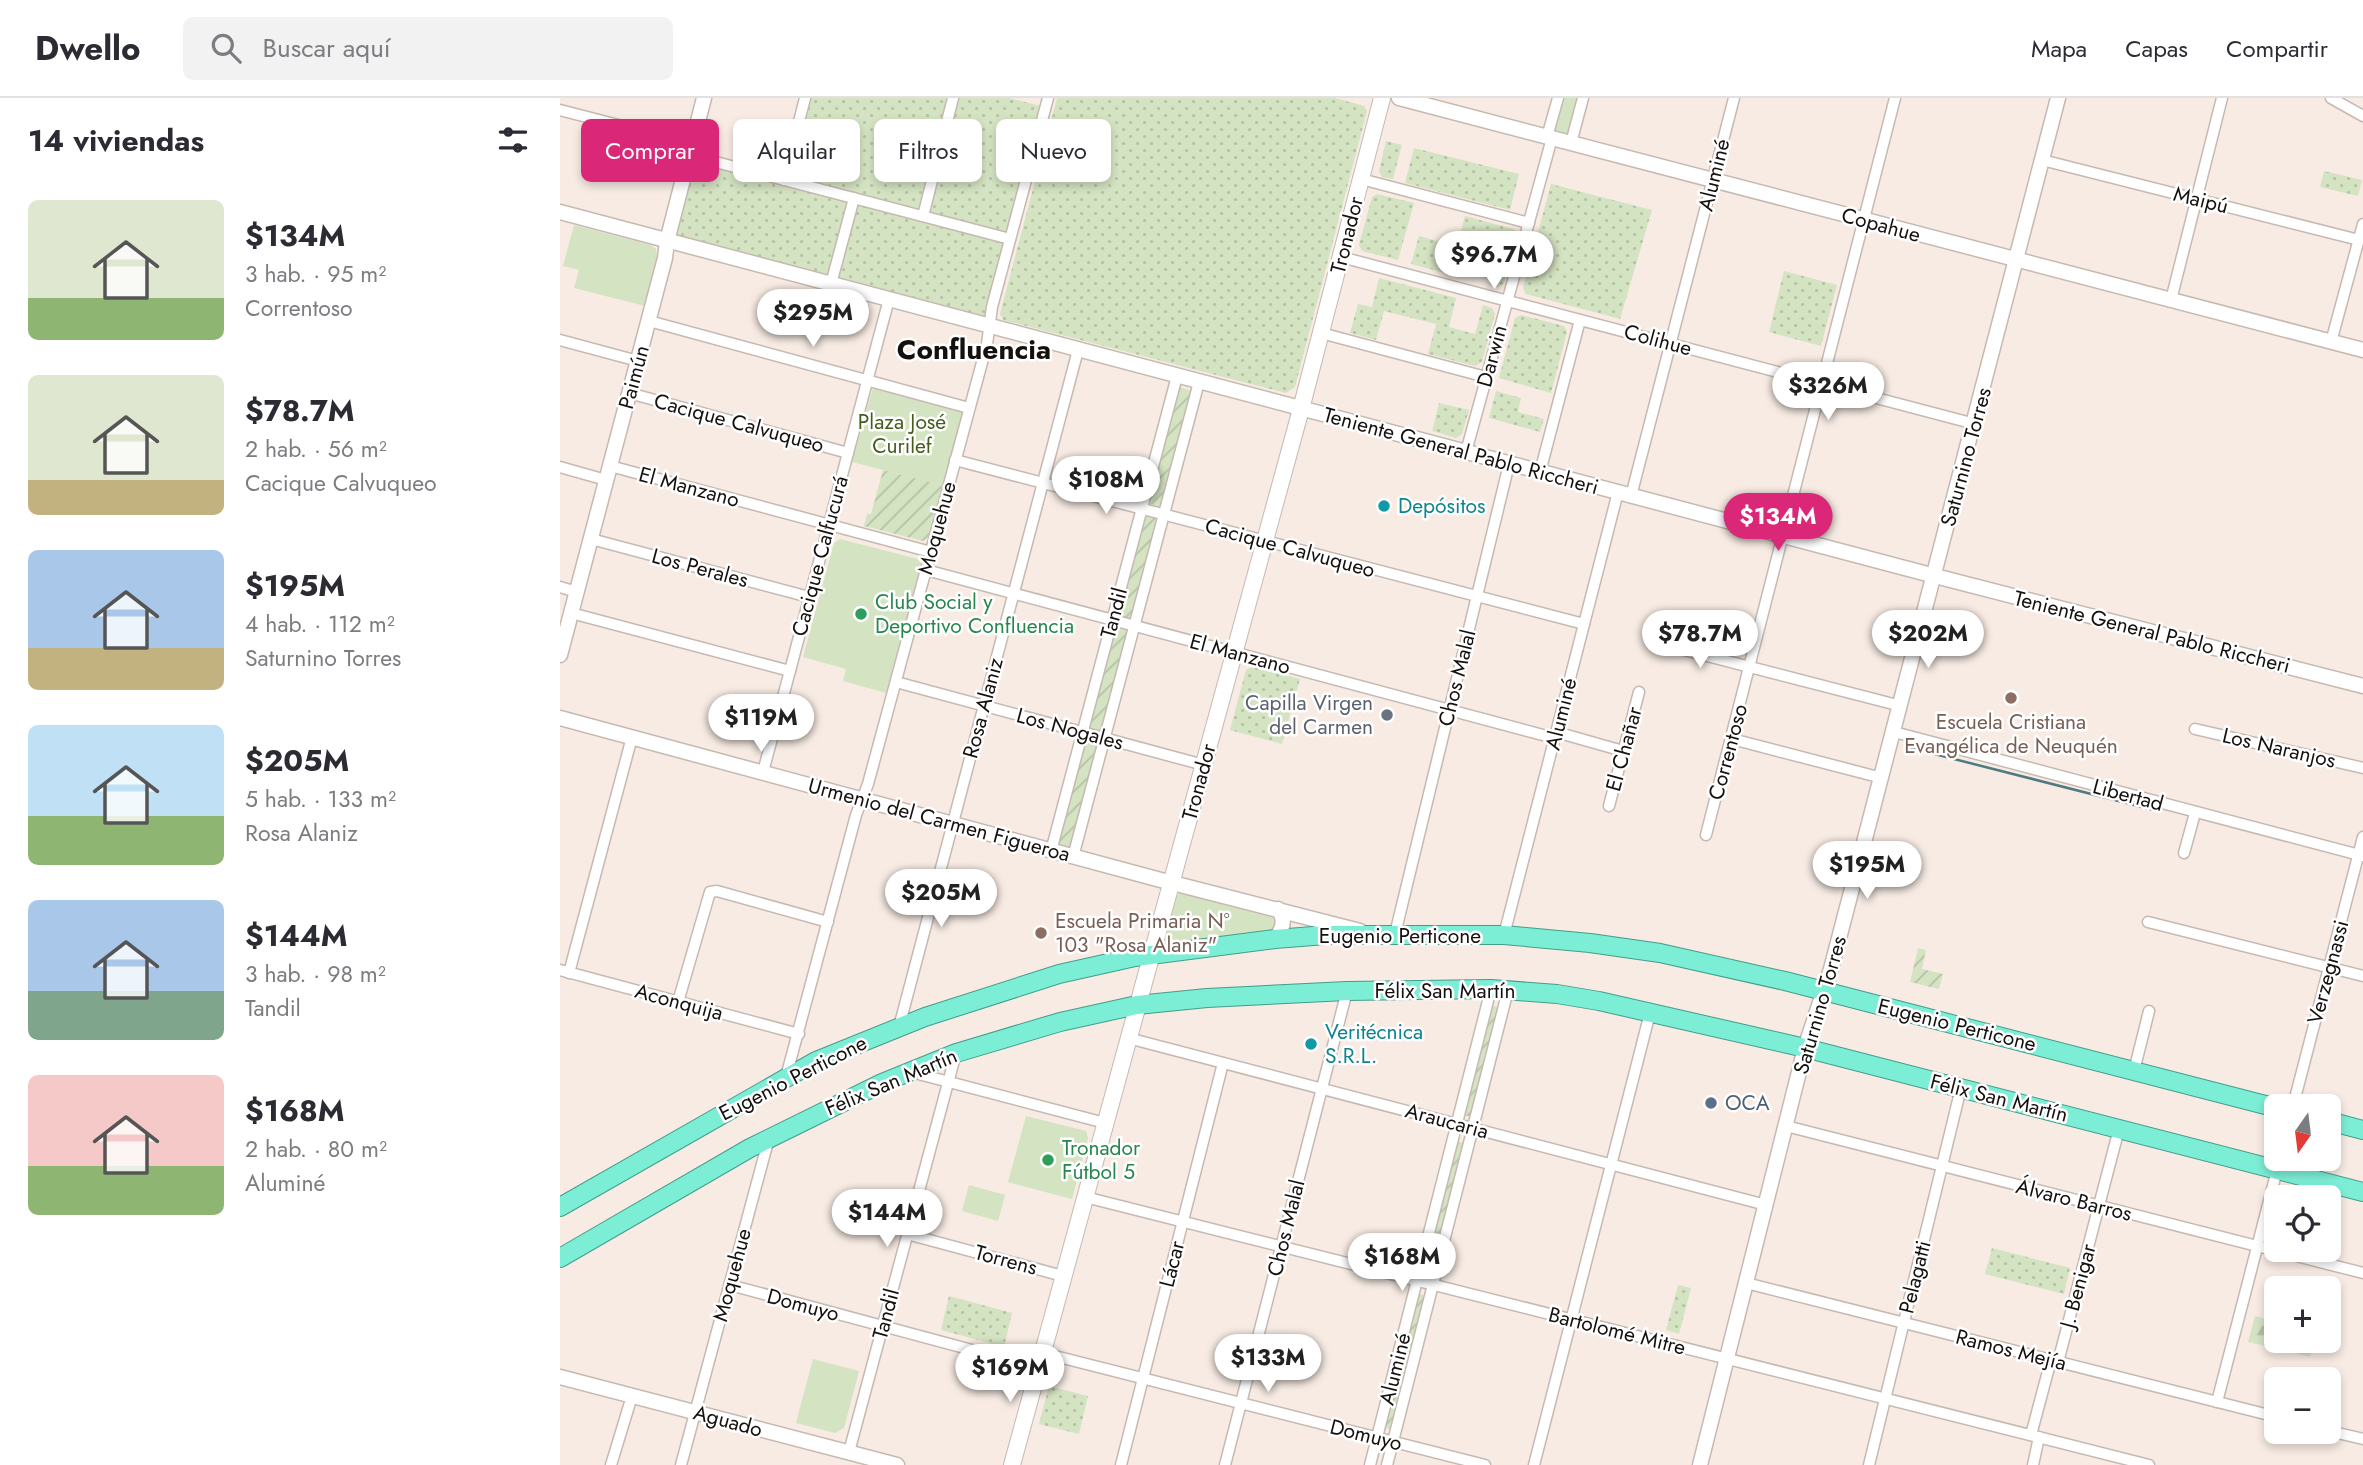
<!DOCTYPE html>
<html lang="es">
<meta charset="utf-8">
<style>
:root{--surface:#fff;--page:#f2f2f3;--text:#2b2b33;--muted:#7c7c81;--line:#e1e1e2;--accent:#db2777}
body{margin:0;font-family:Jost,sans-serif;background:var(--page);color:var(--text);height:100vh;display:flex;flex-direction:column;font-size:26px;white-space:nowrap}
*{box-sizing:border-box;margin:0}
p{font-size:23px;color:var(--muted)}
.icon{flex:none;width:38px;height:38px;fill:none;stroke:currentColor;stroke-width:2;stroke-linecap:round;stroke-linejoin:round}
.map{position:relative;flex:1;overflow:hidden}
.side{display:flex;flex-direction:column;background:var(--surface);width:560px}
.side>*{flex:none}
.top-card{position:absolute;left:21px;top:21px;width:665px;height:63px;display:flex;gap:14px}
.needle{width:46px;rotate:194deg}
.fabs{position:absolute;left:1704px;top:996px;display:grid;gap:14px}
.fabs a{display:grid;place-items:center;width:77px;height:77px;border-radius:10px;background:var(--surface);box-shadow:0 4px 10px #0003;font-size:35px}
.price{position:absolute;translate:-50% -60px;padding:0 16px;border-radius:24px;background:#fff;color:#222;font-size:23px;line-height:46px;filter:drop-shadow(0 2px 4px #0008)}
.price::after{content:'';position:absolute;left:50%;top:42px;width:21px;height:16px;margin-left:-10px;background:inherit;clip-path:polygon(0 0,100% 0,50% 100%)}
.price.current{background:var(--accent);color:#fff}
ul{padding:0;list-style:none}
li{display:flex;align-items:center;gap:21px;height:175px;padding:0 28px}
li span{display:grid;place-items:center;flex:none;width:196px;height:140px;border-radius:10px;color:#555}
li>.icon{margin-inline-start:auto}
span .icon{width:84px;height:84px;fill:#fffc;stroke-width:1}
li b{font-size:30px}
h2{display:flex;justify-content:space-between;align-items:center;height:84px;padding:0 28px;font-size:30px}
.pill{padding:0 24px;border-radius:10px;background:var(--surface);box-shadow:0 4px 10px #0003;font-size:24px;line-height:63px}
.pill.current{background:var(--accent);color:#fff}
header{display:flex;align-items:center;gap:42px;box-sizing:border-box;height:98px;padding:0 35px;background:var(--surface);border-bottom:2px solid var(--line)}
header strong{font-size:33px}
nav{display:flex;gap:38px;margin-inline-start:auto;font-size:24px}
.search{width:490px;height:63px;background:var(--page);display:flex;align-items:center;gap:18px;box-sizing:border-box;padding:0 24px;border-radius:10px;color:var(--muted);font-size:26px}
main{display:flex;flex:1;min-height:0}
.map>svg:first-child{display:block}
</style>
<header>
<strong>Dwello</strong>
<div class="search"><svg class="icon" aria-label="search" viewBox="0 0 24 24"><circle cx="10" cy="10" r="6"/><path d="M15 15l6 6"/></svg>Buscar aquí</div>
<nav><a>Mapa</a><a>Capas</a><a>Compartir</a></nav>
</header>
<main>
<section class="side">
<h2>14 viviendas<svg class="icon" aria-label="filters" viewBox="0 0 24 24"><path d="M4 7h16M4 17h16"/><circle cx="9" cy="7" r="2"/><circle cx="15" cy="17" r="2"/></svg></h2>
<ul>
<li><span style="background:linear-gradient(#dfe7d0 70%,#8fb573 0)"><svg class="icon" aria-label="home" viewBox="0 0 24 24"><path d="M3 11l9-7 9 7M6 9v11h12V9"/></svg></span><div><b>$134M</b><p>3 hab. · 95 m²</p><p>Correntoso</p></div></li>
<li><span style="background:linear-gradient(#dfe7d0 75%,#c2b280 0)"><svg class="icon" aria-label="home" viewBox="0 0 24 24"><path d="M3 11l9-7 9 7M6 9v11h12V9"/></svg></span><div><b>$78.7M</b><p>2 hab. · 56 m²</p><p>Cacique Calvuqueo</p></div></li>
<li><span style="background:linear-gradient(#a9c7e8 70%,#c2b280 0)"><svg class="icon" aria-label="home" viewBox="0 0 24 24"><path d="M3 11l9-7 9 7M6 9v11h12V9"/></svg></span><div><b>$195M</b><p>4 hab. · 112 m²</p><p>Saturnino Torres</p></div></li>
<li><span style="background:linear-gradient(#bfe0f5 65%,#8fb573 0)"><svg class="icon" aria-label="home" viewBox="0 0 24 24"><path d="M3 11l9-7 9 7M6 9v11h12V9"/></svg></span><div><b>$205M</b><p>5 hab. · 133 m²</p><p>Rosa Alaniz</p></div></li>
<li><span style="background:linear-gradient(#a9c7e8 65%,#7fa58c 0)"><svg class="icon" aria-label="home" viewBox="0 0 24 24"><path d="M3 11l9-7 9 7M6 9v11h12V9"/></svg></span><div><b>$144M</b><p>3 hab. · 98 m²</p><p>Tandil</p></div></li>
<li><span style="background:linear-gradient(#f6c9c9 65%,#8fb573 0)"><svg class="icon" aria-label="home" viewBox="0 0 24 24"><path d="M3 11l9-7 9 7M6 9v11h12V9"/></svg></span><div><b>$168M</b><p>2 hab. · 80 m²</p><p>Aluminé</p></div></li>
</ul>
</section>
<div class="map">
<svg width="1803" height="1367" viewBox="0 0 1803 1367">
<defs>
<pattern id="grass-dots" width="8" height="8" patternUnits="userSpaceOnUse" patternTransform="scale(1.75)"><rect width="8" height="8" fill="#d4e3c2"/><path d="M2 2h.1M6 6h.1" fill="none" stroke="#b5c2a6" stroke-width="1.8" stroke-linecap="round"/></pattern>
<pattern id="forest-firs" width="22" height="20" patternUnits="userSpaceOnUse" patternTransform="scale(1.75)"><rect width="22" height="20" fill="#d4e3c2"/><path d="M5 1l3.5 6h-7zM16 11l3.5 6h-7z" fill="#b5c2a6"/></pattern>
<pattern id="garden-furrows" width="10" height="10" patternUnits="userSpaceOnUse" patternTransform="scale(1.75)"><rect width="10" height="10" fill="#d4e3c2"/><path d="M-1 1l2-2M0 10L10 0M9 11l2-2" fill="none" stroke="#b5c2a6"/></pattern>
</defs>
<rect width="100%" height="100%" fill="#f7ebe3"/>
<g fill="url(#grass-dots)">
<path d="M251 0H388L359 112 230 79Z"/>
<path d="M399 0H449L481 8 448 136 369 116Z"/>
<path d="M497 0H775L804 8 807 13 735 289 726 295 443 222 440 216Z"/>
<path d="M826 43 842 47 833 81 822 79 819 73Z"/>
<path d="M854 50 959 76 950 112 845 85Z"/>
<path d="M136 63 289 104 269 179 115 138Z"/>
<path d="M1764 73 1802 82 1798 98 1760 89Z"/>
<path d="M991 86 1092 112 1060 221 966 196 963 190Z"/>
<path d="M817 96 854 105 838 162 802 153 799 147 812 99Z"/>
<path d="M297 106 445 145 425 220 277 182Z"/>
<path d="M905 118 954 131 957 136 944 185 938 189 929 186 936 159 897 148 889 176 851 166 859 138 897 148Z"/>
<path d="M1224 173 1277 187 1261 248 1209 234Z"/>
<path d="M819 180 896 200 889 229 915 236 923 207 932 210 935 216 922 264 915 268 868 256 876 226 824 213 816 242 790 235 798 206 812 209Z"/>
<path d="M961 217 1004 228 1007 234 991 295 939 280 955 220Z"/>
<path d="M936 293 961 300 958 314 984 321 980 334 929 320Z"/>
<path d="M879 305 909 312 902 336 896 340 872 333Z"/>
<path d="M692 569 740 581 722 646 670 632 686 572Z"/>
<path d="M1432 1150 1510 1170 1504 1196 1425 1176Z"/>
<path d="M1118 1187 1131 1190 1119 1236 1106 1232Z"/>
<path d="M389 1198 452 1215 444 1249 381 1232Z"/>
<path d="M489 1288 528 1298 519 1336 479 1326Z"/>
</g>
<path fill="url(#forest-firs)" d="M1695 1218 1717 1224V1242L1754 1243 1750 1259 1688 1244Z"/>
<g fill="#d4e3c2">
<path d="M1003 0H1017L1009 33 1004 38 995 32Z"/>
<path d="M14 127 91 147 96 151 97 159 85 208 14 190 19 172 3 168Z"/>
<path d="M313 290 403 314 386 388 292 364Z"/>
<path d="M280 441 358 461 361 466 326 595 283 583 286 571 243 559 274 445Z"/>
<path d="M621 794 713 818 715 819 717 832 606 848 605 843 617 798Z"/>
<path d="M466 1018 526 1033 528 1040 512 1101 448 1084Z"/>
<path d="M409 1087 445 1097 438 1123 402 1113Z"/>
<path d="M253 1261 299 1273 284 1330 275 1335 236 1325Z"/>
</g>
<g fill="url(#garden-furrows)">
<path d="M619 289 633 293 601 409 587 405Z"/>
<path d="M323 372 382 387 368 440 363 443 304 428 307 416H311Z"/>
<path d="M584 417 598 421 571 522 557 519Z"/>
<path d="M555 528 569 531 542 634 528 630Z"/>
<path d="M525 641 538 645 511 750 497 746Z"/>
<path d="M1358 850 1366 852 1362 871 1383 876 1379 891 1350 884Z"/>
<path d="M931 907 939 910 911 1019 903 1017Z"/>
<path d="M897 1044 905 1045 873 1175 865 1173Z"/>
<path d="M859 1196 866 1198 833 1332 825 1330Z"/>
</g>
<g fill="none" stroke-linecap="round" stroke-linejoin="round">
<path stroke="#507a82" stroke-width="2.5" d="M1347 649 1594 712"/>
<g stroke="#c5b9b2" stroke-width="13">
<g id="minor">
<path d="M1771 0 1803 18"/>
<path d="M0 12 132 46"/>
<path d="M987 39 998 0"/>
<path d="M1011 45 1023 0"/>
<path d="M129 57 450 141"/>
<path d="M1482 62 1799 142"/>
<path d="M801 81 969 125"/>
<path d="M224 82 245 0"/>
<path d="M363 118 393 0"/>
<path d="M781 159 1415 326"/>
<path d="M271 186 294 100"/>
<path d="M1611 202 1662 0"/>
<path d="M89 223 409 310"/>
<path d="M761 235 926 279"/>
<path d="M0 242 78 263"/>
<path d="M1771 244 1803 126"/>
<path d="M69 295 288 355"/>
<path d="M906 354 992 40"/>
<path d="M395 362 1024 526"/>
<path d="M50 368 371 454"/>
<path d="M0 369 46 382"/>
<path d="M980 374 1020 222"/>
<path d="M1071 398 1174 0"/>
<path d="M31 441 249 499"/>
<path d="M366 472 994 640"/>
<path d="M0 489 17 494"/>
<path d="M11 515 230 573"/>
<path d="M1097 545 1341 608"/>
<path d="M336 584 644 667"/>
<path d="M1635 631 1803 670"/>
<path d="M996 634 1063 653"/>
<path d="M1334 634 1803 758"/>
<path d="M1172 641 1322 680"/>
<path d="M203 674 329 201"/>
<path d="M1049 708 1079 594"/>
<path d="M1146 737 1335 0"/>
<path d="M491 753 617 278"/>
<path d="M1624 755 1635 715"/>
<path d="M513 759 639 284"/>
<path d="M1588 824 1803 878"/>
<path d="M835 836 949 366"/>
<path d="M944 837 1058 394"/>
<path d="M0 872 239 936"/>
<path d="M9 875 72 639"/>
<path d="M118 904 150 794 157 793 268 824"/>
<path d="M339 929 518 252"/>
<path d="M568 940 1206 1107"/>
<path d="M1574 973 1589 913"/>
<path d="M351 974 545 1025"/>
<path d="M226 979 296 717 308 686 427 246 432 209 488 0"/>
<path d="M1733 1008 1803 739"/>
<path d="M1226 1028 1803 1175"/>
<path d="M525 1099 1589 1367"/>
<path d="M347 1136 503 1178"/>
<path d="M1186 1185 1717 1319"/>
<path d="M170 1187 479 1270"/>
<path d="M483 1255 925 1367"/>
<path d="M1498 1264 1559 1031"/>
<path d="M1657 1304 1717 1072"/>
<path d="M1769 1333 1803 1341"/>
<path d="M1471 1337 1491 1262"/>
<path d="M289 1354 396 955"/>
<path d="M51 1367 72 1298"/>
<path d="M121 1367 209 1040"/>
<path d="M561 1367 663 965"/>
<path d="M665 1367 787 893"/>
<path d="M810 1367 931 891"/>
<path d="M827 1367 948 892"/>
<path d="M974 1367 1090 915"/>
<path d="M1309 1367 1401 990"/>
<path d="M1473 1367 1479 1339"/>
</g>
</g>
<g stroke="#c5b9b2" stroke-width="17">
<g id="tertiary">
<path d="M839 0 1803 252"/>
<path d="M0 114 1375 478 1803 588"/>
<path d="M0 557 105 160 107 143 144 0"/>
<path d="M0 620 597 781 800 833"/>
<path d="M715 841C723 831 726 821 718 811"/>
<path d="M0 1279 337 1367"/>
<path d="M1140 1367 1245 950 1271 871 1498 0"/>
</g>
</g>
<g stroke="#c5b9b2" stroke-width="18">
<path id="secondary" d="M452 1367 741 311 822 0"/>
</g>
<g stroke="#439d8a" stroke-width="20">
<g id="trunk">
<path d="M1769 1023 1803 1032"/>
<path d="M0 1109 256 963 365 919 499 876 575 859 715 841 766 837H944L1030 845 1100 855 1225 883 1717 1010"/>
<path d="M0 1160 190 1050 322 985 396 955 500 924 577 907 647 900 787 893 931 891 997 896 1039 903 1245 950 1803 1094"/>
</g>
</g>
<use href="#minor" stroke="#fff" stroke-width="10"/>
<use href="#tertiary" stroke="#fff" stroke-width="14"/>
<use href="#secondary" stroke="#fff" stroke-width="16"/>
<use href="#trunk" stroke="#7ceed6" stroke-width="18"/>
</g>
<g fill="#0f9aa8" stroke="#fff" stroke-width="2.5">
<circle cx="824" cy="408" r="7"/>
<circle cx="751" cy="946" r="7"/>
</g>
<g fill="#2e9e5b" stroke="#fff" stroke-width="2.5">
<circle cx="301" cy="516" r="7"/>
<circle cx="488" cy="1062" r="7"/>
</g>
<g fill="#8d6e63" stroke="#fff" stroke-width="2.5">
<circle cx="1451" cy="600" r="7"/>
<circle cx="481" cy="835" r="7"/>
</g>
<circle fill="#6b7280" stroke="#fff" stroke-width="2.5" cx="827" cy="617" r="7"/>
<circle fill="#5c6f8a" stroke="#fff" stroke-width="2.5" cx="1151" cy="1005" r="7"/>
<g text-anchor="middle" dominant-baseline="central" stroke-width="5" stroke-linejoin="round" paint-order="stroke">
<g font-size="21" fill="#14100e" stroke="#fff">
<text transform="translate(1154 77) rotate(-76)">Aluminé</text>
<text transform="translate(1641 102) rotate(14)">Maipú</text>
<text transform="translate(1321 127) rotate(15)">Copahue</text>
<text transform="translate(787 137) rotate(-76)">Tronador</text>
<text transform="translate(1098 242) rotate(15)">Colihue</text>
<text transform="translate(932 258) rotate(-75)">Darwin</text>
<text transform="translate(74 279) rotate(-75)">Paimún</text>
<text transform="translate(179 325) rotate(15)">Cacique Calvuqueo</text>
<text transform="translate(901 353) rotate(15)">Teniente General Pablo Riccheri</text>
<text transform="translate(1406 359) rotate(-75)">Saturnino Torres</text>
<text transform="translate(129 389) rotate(15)">El Manzano</text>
<text transform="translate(377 430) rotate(-75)">Moquehue</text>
<text transform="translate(730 450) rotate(15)">Cacique Calvuqueo</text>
<text transform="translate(260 458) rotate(-75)">Cacique Calfucurá</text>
<text transform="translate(140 470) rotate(15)">Los Perales</text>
<text transform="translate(554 515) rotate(-75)">Tandil</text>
<text transform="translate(1592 534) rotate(14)">Teniente General Pablo Riccheri</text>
<text transform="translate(680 556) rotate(15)">El Manzano</text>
<text transform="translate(897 580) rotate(-76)">Chos Malal</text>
<text transform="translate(423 610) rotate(-75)">Rosa Alaniz</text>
<text transform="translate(1001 616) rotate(-76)">Aluminé</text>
<text transform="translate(510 631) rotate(15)">Los Nogales</text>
<text transform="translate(1719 650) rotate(13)">Los Naranjos</text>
<text transform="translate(1064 651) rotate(-75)">El Chañar</text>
<text transform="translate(1168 654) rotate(-75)">Correntoso</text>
<text transform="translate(639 684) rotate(-75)">Tronador</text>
<text transform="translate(1568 697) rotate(15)">Libertad</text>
<text transform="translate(379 722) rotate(15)">Urmenio del Carmen Figueroa</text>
<text x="840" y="838">Eugenio Perticone</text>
<text transform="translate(1768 874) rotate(-75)">Verzegnassi</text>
<text x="885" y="893">Félix San Martín</text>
<text transform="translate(119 904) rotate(15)">Aconquija</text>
<text transform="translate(1260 907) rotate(-74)">Saturnino Torres</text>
<text transform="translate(1397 927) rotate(14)">Eugenio Perticone</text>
<text transform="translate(233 980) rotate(-27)">Eugenio Perticone</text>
<text transform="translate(331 984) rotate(-23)">Félix San Martín</text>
<text transform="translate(1439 1000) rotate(14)">Félix San Martín</text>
<text transform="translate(887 1023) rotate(15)">Araucaria</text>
<text transform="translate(1514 1102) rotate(14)">Álvaro Barros</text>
<text transform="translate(726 1130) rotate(-76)">Chos Malal</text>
<text transform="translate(446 1162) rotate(15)">Torrens</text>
<text transform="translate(612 1166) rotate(-76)">Lácar</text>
<text transform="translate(172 1177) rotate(-75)">Moquehue</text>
<text transform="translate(1355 1179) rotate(-76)">Pelagatti</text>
<text transform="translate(1518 1188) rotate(-75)">J. Benigar</text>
<text transform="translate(243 1207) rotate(15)">Domuyo</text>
<text transform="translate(326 1216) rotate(-75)">Tandil</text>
<text transform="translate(1057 1233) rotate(14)">Bartolomé Mitre</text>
<text transform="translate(1451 1252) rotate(14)">Ramos Mejía</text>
<text transform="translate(835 1271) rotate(-76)">Aluminé</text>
<text transform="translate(168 1323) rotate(15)">Aguado</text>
<text transform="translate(806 1337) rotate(14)">Domuyo</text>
</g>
<g font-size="21" fill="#455d1a" stroke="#fff">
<text x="342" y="324">Plaza José<tspan x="342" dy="24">Curilef</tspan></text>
</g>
<g font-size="21" fill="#0d838f" stroke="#fff" text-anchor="start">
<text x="838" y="408">Depósitos</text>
<text x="765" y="934">Veritécnica<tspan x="765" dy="24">S.R.L.</tspan></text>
</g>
<g font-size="21" fill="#27864d" stroke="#fff" text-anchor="start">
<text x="315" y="504">Club Social y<tspan x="315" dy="24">Deportivo Confluencia</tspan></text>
<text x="502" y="1050">Tronador<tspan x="502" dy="24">Fútbol 5</tspan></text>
</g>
<g font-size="21" fill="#5b616d" stroke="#fff" text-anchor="end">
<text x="813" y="605">Capilla Virgen<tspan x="813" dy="24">del Carmen</tspan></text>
</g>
<g font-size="21" fill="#785e54" stroke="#fff">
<text x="1451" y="624">Escuela Cristiana<tspan x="1451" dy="24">Evangélica de Neuquén</tspan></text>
<text x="495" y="823" text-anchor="start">Escuela Primaria Nº<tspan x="495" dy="24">103 "Rosa Alaniz"</tspan></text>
</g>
<g font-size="21" fill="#4e5e75" stroke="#fff" text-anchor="start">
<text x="1165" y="1005">OCA</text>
</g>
<g font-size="28" font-weight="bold" fill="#14100e" stroke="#fff">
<text x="414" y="251">Confluencia</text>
</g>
</g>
</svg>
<div class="fabs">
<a><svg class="needle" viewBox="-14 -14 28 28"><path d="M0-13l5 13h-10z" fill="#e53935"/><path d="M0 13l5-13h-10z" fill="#7c7c81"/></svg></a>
<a><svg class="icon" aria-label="locate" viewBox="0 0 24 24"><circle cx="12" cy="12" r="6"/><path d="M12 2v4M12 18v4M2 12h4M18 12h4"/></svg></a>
<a>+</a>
<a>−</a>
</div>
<b class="price" style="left:934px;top:193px">$96.7M</b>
<b class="price" style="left:253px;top:251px">$295M</b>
<b class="price" style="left:1268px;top:324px">$326M</b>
<b class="price" style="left:546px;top:418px">$108M</b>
<b class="price current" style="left:1218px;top:455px">$134M</b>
<b class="price" style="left:1140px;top:572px">$78.7M</b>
<b class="price" style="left:1368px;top:572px">$202M</b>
<b class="price" style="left:201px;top:656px">$119M</b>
<b class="price" style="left:1307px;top:803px">$195M</b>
<b class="price" style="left:381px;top:831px">$205M</b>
<b class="price" style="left:327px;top:1151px">$144M</b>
<b class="price" style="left:842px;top:1195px">$168M</b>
<b class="price" style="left:708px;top:1296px">$133M</b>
<b class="price" style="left:450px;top:1306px">$169M</b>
<div class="top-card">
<a class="pill current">Comprar</a>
<a class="pill">Alquilar</a>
<a class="pill">Filtros</a>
<a class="pill">Nuevo</a>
</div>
</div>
</main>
